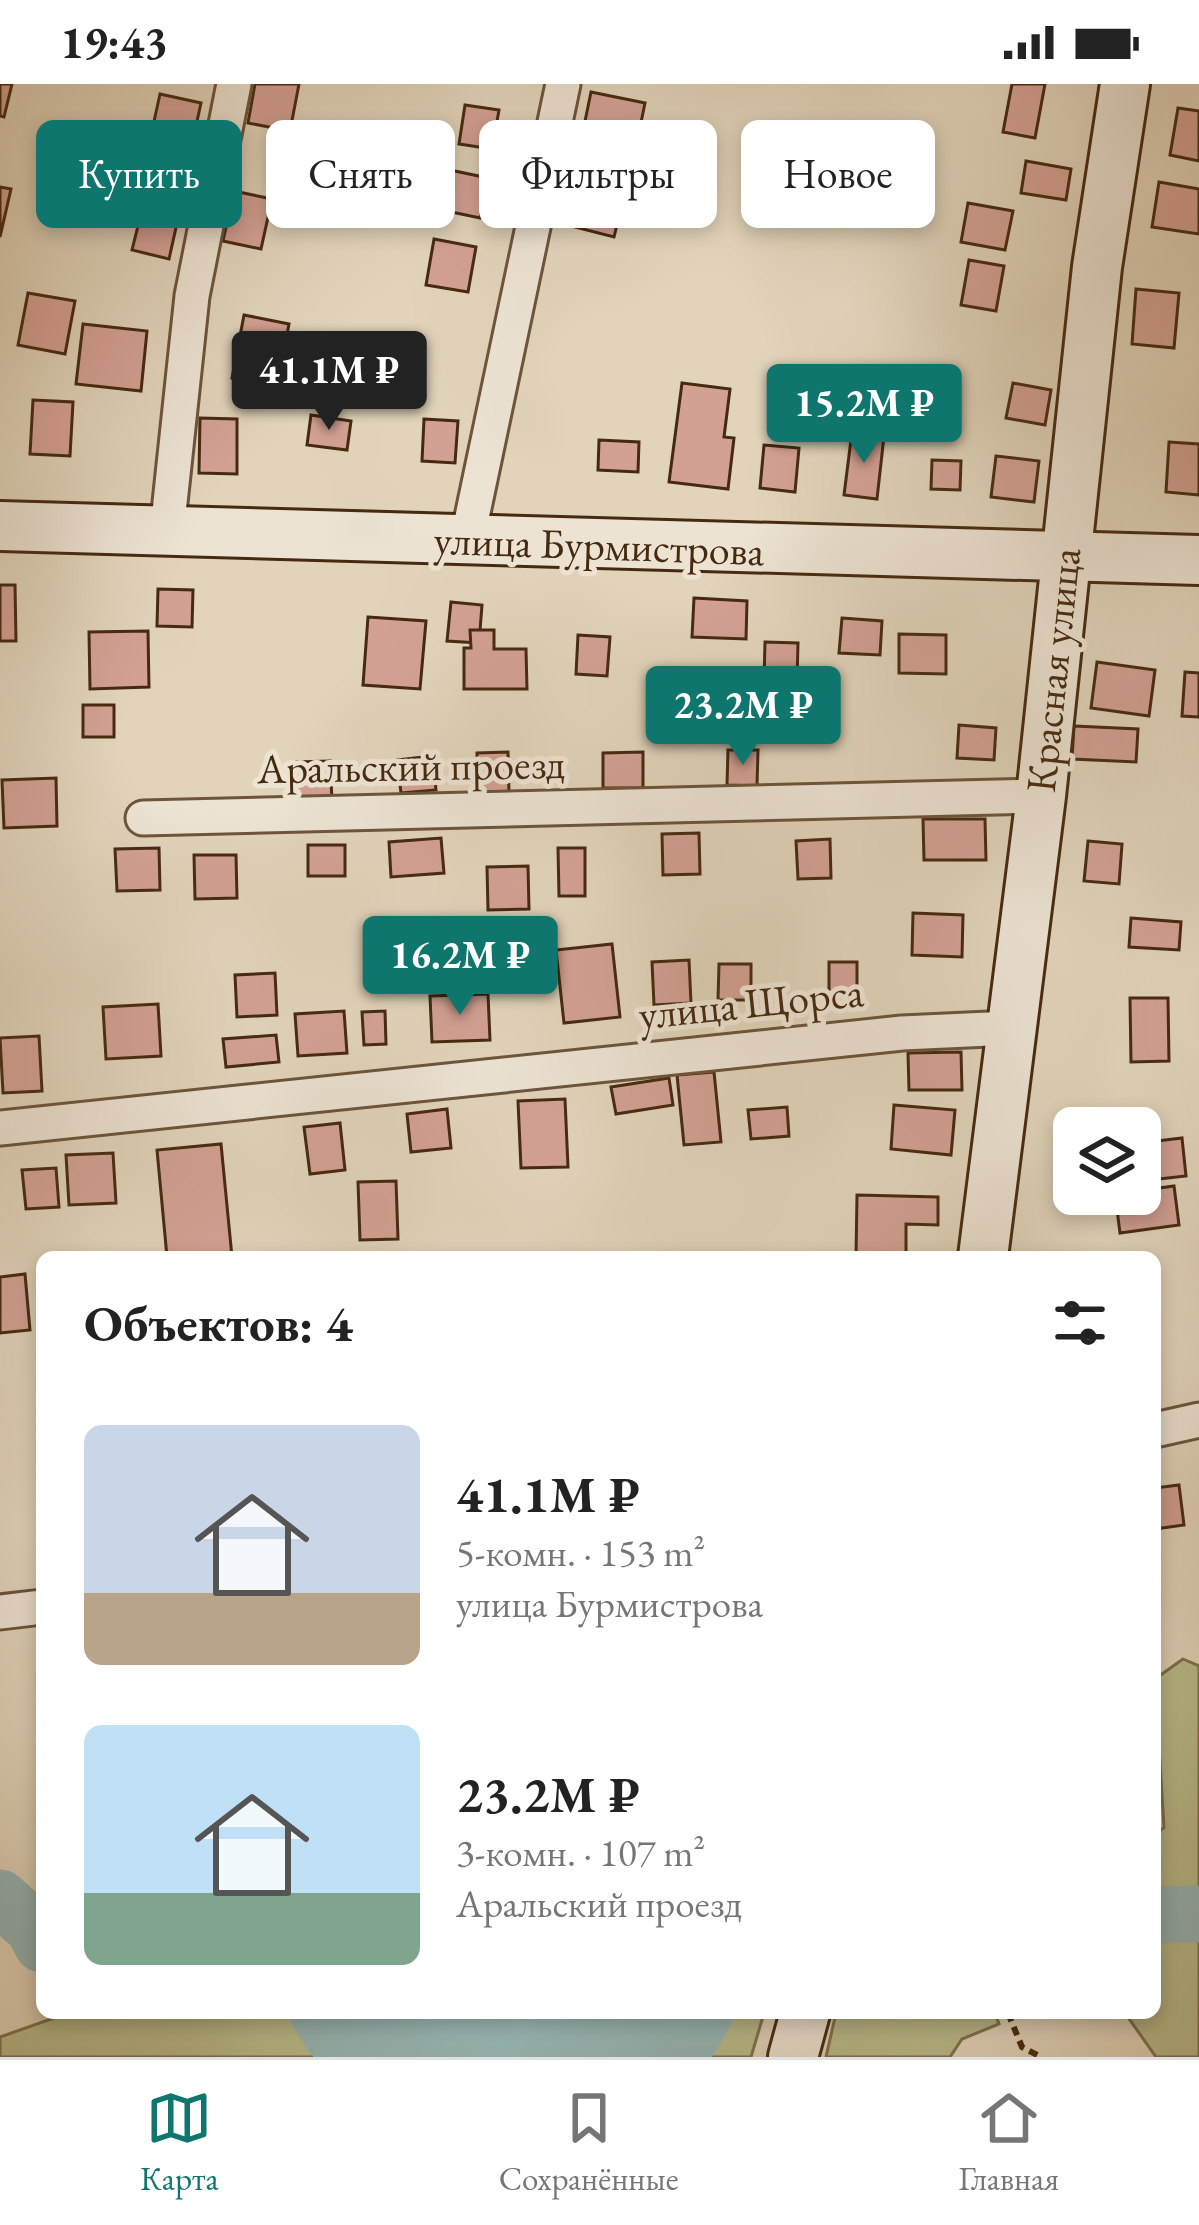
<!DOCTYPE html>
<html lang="ru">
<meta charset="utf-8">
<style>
:root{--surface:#fff;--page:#f2f2f2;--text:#222;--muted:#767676;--line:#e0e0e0;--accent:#0f766e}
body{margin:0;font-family:"EB Garamond",serif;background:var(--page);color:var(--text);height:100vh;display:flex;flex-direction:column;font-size:45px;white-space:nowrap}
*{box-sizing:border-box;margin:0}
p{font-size:39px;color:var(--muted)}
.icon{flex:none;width:66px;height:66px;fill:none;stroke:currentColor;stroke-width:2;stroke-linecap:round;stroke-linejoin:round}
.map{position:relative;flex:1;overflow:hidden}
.panel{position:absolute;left:36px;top:1167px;width:1125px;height:768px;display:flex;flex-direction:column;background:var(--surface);border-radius:18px;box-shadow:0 6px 18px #0003}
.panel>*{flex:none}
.banner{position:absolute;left:36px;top:36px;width:1128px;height:108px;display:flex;gap:24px}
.buttons{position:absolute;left:1053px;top:1023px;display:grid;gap:24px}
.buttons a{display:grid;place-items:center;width:108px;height:108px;border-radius:18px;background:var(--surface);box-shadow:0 6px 18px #0003;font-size:60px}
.price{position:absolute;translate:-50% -102px;padding:0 27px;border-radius:12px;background:var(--accent);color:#fff;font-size:39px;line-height:78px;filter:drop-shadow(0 3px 6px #0008)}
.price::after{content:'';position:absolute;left:50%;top:72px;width:36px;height:27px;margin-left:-18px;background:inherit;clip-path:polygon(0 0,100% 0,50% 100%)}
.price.active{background:#222;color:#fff}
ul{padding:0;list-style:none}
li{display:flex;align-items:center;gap:36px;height:300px;padding:0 48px}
li span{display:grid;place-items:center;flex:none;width:336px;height:240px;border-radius:18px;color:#555}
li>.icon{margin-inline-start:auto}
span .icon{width:144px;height:144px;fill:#fffc;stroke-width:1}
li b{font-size:51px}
h2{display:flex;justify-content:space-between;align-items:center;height:144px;padding:0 48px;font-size:51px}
.chip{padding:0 42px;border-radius:18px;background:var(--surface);box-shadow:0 6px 18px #0003;font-size:42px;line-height:108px}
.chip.active{background:var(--accent);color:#fff}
.status{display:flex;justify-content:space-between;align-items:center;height:84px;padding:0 60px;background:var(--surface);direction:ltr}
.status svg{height:33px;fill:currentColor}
.menu{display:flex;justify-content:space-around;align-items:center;height:168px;border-top:3px solid var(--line);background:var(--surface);font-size:33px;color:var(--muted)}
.menu a{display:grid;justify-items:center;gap:6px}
.menu .active{color:var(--accent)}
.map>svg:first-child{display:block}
</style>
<div class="status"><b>19:43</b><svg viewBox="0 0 49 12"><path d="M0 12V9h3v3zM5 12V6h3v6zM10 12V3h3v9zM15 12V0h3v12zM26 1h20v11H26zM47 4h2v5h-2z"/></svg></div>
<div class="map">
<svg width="1199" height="1973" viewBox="0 0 1199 1973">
<rect width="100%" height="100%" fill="#e1d4bb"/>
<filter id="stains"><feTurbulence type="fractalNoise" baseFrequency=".00167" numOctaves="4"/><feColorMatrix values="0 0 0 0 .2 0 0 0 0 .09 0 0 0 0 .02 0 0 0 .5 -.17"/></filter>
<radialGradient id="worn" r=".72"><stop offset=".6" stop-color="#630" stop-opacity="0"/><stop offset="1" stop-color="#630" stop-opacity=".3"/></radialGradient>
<g fill="#b8bb8c" stroke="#7f724e" stroke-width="3">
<path d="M1183 1575 1199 1582V1973H1156L1125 1929H1155V1749L1164 1744 1155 1595Z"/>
<path d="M68 1929H764L751 1973H0V1953Z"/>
<path d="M836 1929H995L999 1940 962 1955 950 1973H826Z"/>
</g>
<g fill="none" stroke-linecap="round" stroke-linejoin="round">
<g stroke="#95b7b6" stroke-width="57">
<path d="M0 1814 34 1844 42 1860"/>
<path d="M1155 1831 1199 1830"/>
<path d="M318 1929 332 1951C400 1959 467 1948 536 1948 588 1948 641 1964 692 1952L705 1929"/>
</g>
</g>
<g fill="#d3a194" stroke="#462a10" stroke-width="3">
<path d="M0 0H12L4 33 0 32Z"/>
<path d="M255 0H299L290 47 248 39Z"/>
<path d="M1012 0H1045L1035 54 1003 48Z"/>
<path d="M591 8 645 19 636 63 582 52Z"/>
<path d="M160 10 201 19 187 83 146 74Z"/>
<path d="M465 21 499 26 492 65 459 60Z"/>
<path d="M1178 24 1199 27V77L1170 71Z"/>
<path d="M1026 77 1071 85 1066 116 1021 109Z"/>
<path d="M431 82 488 94 480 134 423 122Z"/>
<path d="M1159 98 1199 105V150L1152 143Z"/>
<path d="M0 103 11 105 0 153Z"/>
<path d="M567 103 623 116 614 153 559 139Z"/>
<path d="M234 107 272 115 261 165 223 157Z"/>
<path d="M968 119 1013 127 1005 166 961 158Z"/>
<path d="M141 130 177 139 169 175 132 166Z"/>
<path d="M434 155 476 163 468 208 426 201Z"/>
<path d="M969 176 1004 182 996 227 961 221Z"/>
<path d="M1136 205 1179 209 1174 264 1132 260Z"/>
<path d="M28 209 75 217 65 270 18 261Z"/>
<path d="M244 231 289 240 277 303 232 294Z"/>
<path d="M83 240 147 247 141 307 76 300Z"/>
<path d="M682 299 730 305 724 353 734 354 728 405 669 398Z"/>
<path d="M1013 299 1051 306 1045 341 1006 334Z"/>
<path d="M33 316 73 318 70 372 30 370Z"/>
<path d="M311 331 351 337 347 366 307 361Z"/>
<path d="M200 334 237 335V390L199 389Z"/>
<path d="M424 335 458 337 455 379 422 377Z"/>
<path d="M852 348 884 352 877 415 844 411Z"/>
<path d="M599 356 639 358 638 388 598 386Z"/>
<path d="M1169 358 1199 360V411L1166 408Z"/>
<path d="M764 361 799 364 795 408 760 404Z"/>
<path d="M996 372 1039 377 1034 418 991 413Z"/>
<path d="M932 376 961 377 960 406 931 405Z"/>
<path d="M0 501H15L16 557H0Z"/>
<path d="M158 505 193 506 192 543 157 542Z"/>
<path d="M694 514 747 517 746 555 692 553Z"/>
<path d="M451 518 482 521 479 559 447 557Z"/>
<path d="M368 533 426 537 420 605 363 601Z"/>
<path d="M842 534 882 537 880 571 839 569Z"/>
<path d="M470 546H494V565H526L527 605H464V564H471Z"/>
<path d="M148 547 149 603 90 605 89 548Z"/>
<path d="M899 550 946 551V590L899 589Z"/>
<path d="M578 551 610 553 607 592 576 590Z"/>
<path d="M765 558 798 559 797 597 764 596Z"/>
<path d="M1097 578 1155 586 1149 632 1091 624Z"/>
<path d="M1185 588 1199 589V633L1182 632Z"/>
<rect x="83" y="621" width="31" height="32"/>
<path d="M959 641 996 644 994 676 957 674Z"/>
<path d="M1074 642 1138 645 1136 678 1072 675Z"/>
<path d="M728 666H758L757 702 727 701Z"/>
<path d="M508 668 509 709H478L477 669Z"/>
<path d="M643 668V704H603V669Z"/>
<path d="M432 672 436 706 401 709 397 676Z"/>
<path d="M330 677 332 716 297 718 295 678Z"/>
<path d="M56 694 57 742 4 744 2 696Z"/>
<path d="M923 735H985L986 776H924Z"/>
<path d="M699 749 700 790 663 791 662 750Z"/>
<path d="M441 754 444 789 391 793 389 758Z"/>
<path d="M830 755 831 794 798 795 796 757Z"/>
<path d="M1088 757 1122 760 1119 800 1084 797Z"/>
<rect x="308" y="761" width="37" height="31"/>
<path d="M159 764 160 806 117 807 115 765Z"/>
<path d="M558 764H585V812H559Z"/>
<path d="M194 771H236L237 814 195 815Z"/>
<path d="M528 782 529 825 488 826 487 783Z"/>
<path d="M913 829 963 831 962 873 912 871Z"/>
<path d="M1131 834 1181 838 1179 866 1129 863Z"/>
<path d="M612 860 620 933 564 939 556 866Z"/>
<path d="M689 876 691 919 654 921 652 878Z"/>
<rect x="829" y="878" width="28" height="32"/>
<path d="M719 880H751V916H718Z"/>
<path d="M275 889 277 931 237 933 235 891Z"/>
<path d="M488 910 490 956 432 958 430 912Z"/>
<path d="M1130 914H1168L1169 977 1131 978Z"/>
<path d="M158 920 161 972 106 975 103 923Z"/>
<path d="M344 927 347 969 298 972 295 930Z"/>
<path d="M385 927 386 960 364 961 362 928Z"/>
<path d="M276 951 279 978 226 983 223 955Z"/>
<path d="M39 952 42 1007 3 1009 0 954Z"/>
<path d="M961 968 962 1006H909L908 969Z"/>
<path d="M714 988 721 1058 684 1061 677 991Z"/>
<path d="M669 994 673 1021 616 1030 611 1003Z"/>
<path d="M565 1015 568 1083 521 1084 518 1017Z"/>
<path d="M894 1021 955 1026 951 1071 891 1065Z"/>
<path d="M787 1023 789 1052 751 1055 748 1026Z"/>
<path d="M447 1025 451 1064 411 1068 407 1030Z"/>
<path d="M340 1039 345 1086 310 1090 304 1043Z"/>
<path d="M1182 1054 1186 1092 1141 1097 1140 1059Z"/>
<path d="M221 1060 232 1173H167L157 1066Z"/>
<path d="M113 1069 116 1119 69 1121 66 1071Z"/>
<path d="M56 1084 59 1123 26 1125 22 1086Z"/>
<path d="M396 1097 398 1155 360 1156 358 1098Z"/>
<path d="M1174 1102 1179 1141 1120 1149 1115 1110Z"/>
<path d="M857 1111 938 1113V1141L906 1140V1173H856Z"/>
<path d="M25 1190 30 1246 0 1249V1193Z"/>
<path d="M1179 1401 1184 1441 1155 1445V1404Z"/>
</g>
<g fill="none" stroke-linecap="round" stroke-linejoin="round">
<g stroke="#6d543b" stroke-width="39">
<g id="street">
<path d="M167 447 192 212 234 0"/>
<path d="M467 457 563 0"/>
<path d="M143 734 1041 712"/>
<path d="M0 1044 902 949 1011 944"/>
<path d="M1155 1346 1199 1336"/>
<path d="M0 1528 42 1523"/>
</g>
</g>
<g stroke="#462a10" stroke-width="54">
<g id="secondary">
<path d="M0 442 1199 476"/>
<path d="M983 1173 1041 712 1097 183 1125 0"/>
<path d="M793 1973 805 1929"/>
</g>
</g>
<path stroke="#462a10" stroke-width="6" stroke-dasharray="9 6" stroke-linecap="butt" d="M1008 1929 1022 1963 1041 1973"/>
<use href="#street" stroke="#ece3d3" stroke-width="33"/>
<use href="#secondary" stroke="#ece3d3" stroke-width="48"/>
</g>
<g text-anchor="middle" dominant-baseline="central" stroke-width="10" stroke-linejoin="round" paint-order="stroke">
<g font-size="42" fill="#462a10" stroke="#ece3d3">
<text transform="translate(599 461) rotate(2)">улица Бурмистрова</text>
<text transform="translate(1053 586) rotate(-84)">Красная улица</text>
<text transform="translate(411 682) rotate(-1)">Аральский проезд</text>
<text transform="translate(751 919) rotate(-6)">улица Щорса</text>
</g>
</g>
<rect width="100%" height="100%" filter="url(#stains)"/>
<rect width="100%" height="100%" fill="url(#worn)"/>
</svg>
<div class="buttons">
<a><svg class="icon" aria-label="layers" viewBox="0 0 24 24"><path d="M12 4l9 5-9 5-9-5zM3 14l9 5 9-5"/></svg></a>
</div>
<b class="price active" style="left:329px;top:349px">41.1M ₽</b>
<b class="price" style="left:864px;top:382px">15.2M ₽</b>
<b class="price" style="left:743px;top:684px">23.2M ₽</b>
<b class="price" style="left:460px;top:934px">16.2M ₽</b>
<div class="banner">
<a class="chip active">Купить</a>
<a class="chip">Снять</a>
<a class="chip">Фильтры</a>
<a class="chip">Новое</a>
</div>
<section class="panel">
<h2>Объектов: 4<svg class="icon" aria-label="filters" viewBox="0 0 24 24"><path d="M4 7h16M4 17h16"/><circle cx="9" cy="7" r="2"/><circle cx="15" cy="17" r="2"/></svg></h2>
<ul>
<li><span style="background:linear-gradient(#c9d6e8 70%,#b9a48a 0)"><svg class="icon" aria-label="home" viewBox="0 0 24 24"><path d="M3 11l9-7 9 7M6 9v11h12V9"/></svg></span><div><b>41.1M ₽</b><p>5-комн. · 153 m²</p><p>улица Бурмистрова</p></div></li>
<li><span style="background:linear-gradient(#bfe0f5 70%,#7fa58c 0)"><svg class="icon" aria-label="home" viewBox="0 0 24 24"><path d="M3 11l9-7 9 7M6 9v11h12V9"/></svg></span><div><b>23.2M ₽</b><p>3-комн. · 107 m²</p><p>Аральский проезд</p></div></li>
</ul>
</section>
</div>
<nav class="menu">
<a class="active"><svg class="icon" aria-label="map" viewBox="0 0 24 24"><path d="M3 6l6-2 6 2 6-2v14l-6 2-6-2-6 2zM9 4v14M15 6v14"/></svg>Карта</a>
<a><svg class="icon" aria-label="saved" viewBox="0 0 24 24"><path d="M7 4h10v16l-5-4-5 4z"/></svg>Сохранённые</a>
<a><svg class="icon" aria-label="home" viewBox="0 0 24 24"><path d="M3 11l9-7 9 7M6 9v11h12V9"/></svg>Главная</a>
</nav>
